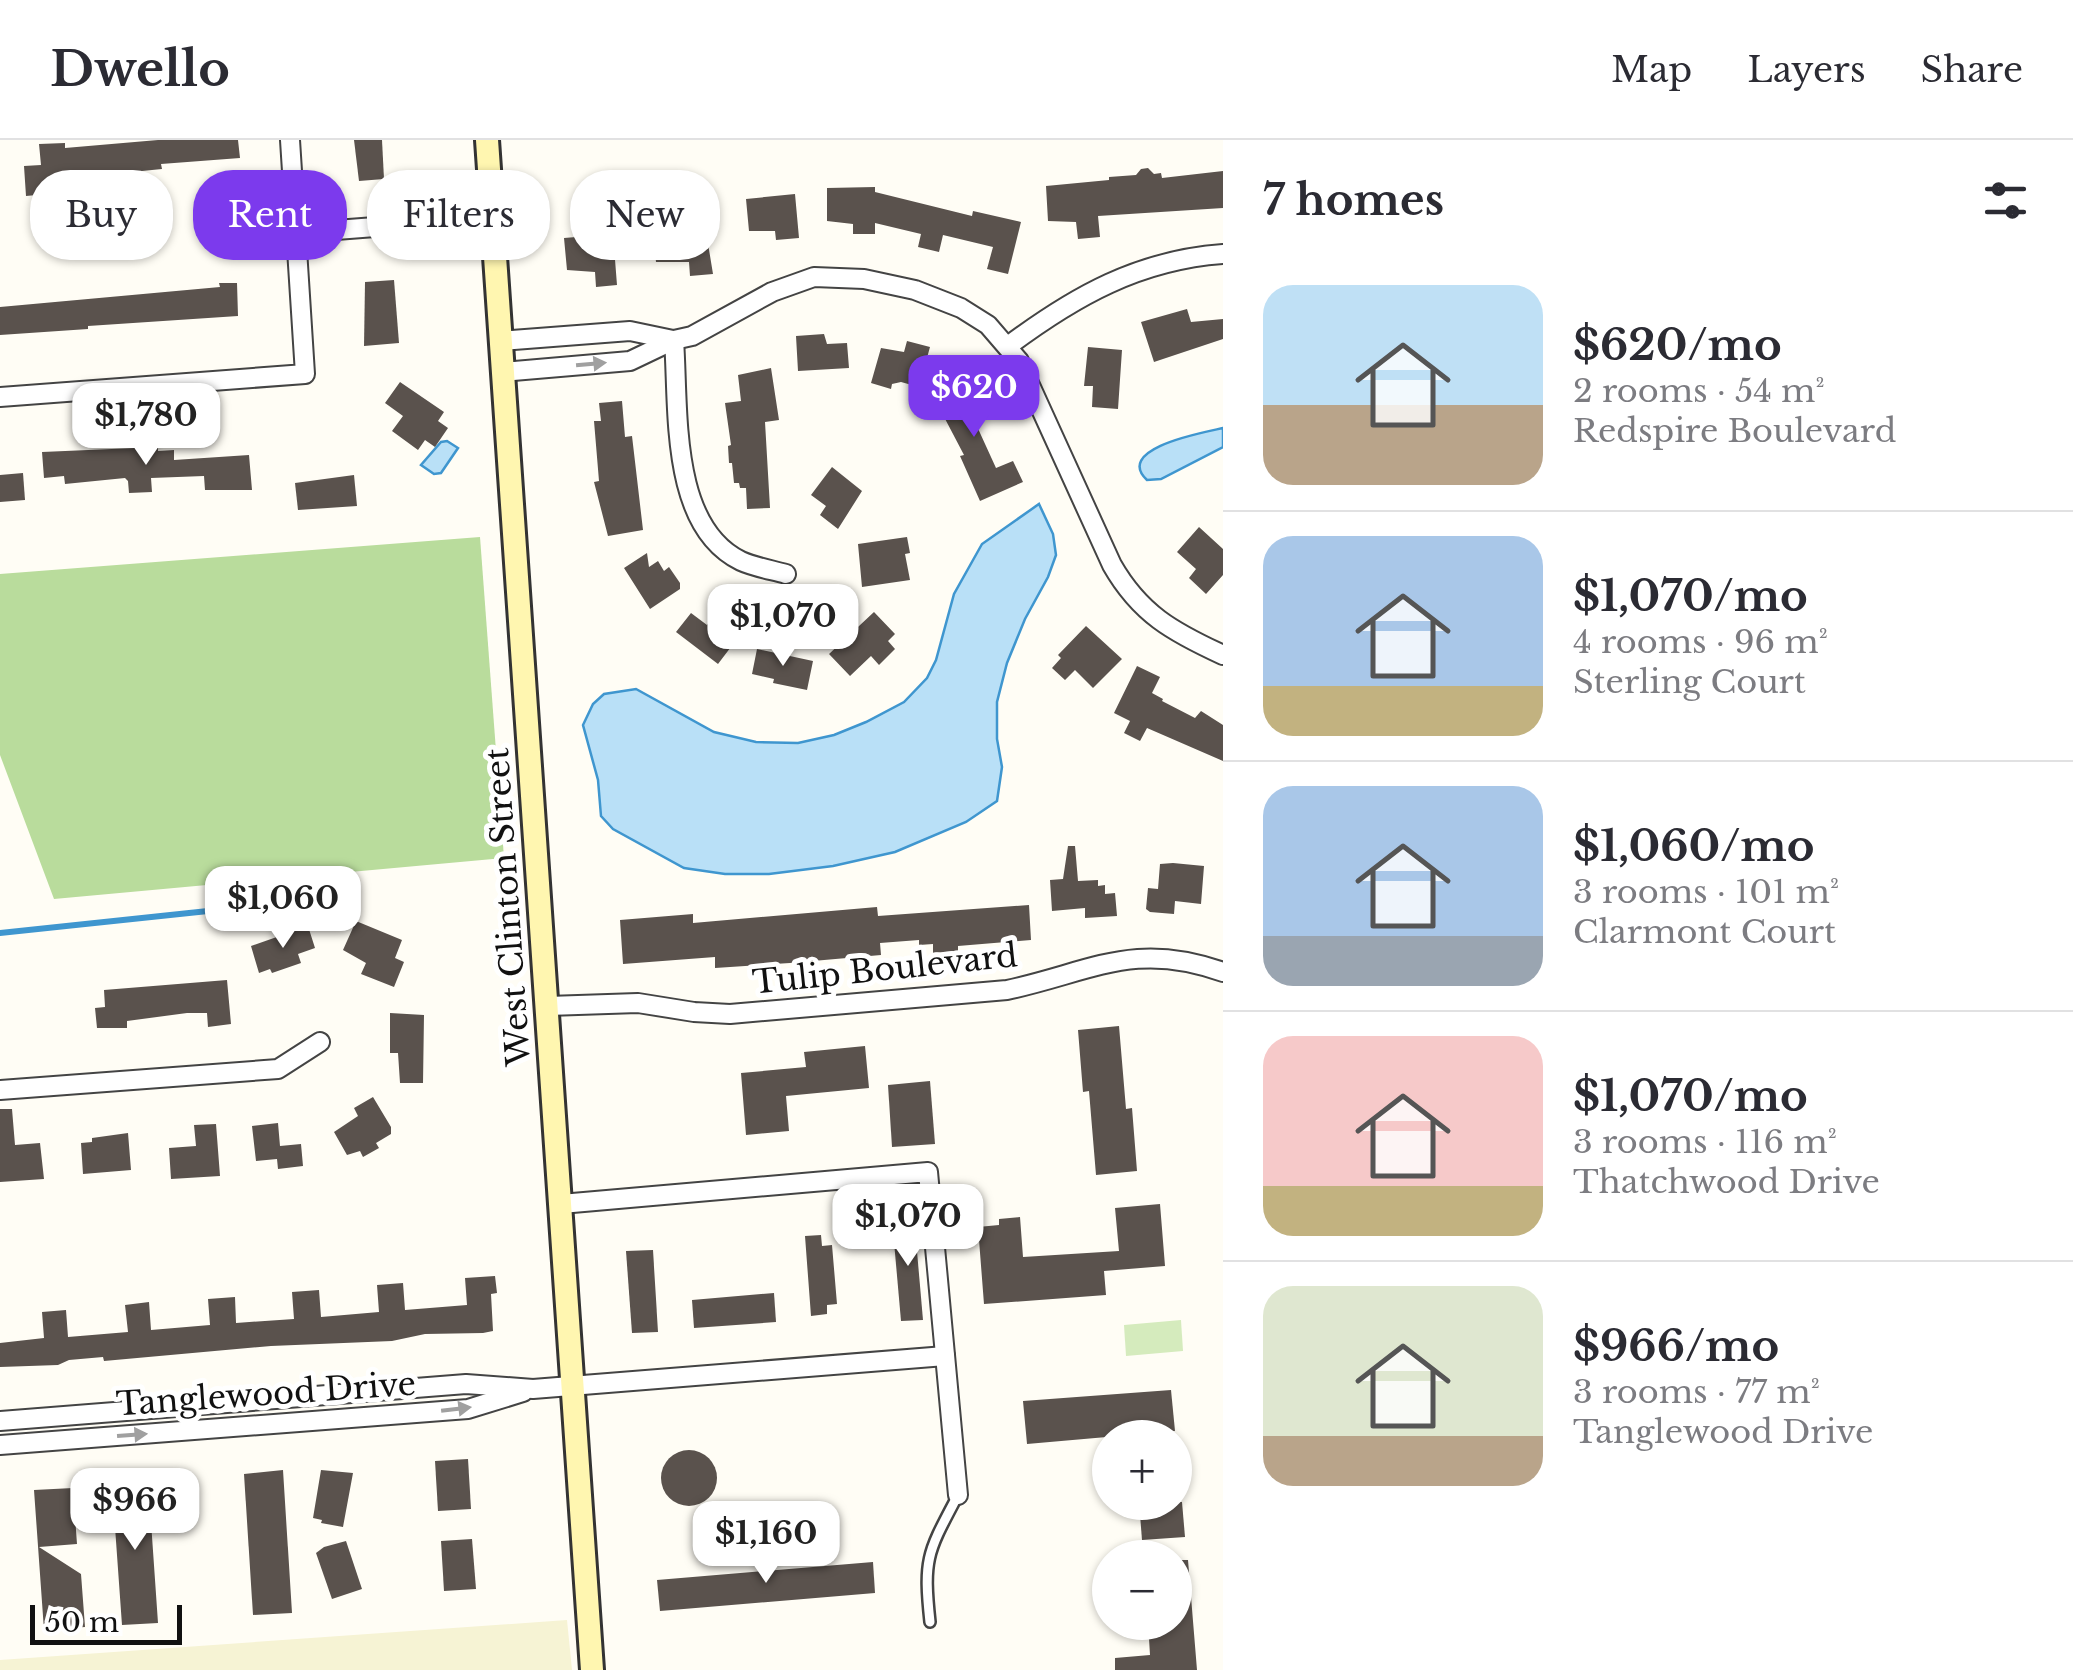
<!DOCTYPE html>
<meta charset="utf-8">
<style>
:root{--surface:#fff;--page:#f2f2f3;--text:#2b2b33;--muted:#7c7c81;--line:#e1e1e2;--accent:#7c3aed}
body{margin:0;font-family:"Libre Baskerville",serif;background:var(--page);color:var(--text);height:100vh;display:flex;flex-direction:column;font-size:38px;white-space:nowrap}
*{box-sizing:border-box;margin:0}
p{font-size:32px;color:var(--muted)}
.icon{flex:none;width:55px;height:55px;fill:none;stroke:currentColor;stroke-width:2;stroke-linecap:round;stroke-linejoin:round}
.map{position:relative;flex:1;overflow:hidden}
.details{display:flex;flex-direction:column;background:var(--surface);width:850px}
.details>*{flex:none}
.banner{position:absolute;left:30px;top:30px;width:950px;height:90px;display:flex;gap:20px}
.fabs{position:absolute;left:1092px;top:1280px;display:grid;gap:20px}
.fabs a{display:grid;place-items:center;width:100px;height:100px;border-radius:50%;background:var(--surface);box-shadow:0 2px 8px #0004;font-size:50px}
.scale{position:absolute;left:30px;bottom:25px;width:152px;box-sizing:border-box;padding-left:10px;border:5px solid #111;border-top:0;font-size:28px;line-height:35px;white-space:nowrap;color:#111;-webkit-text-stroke:8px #fff;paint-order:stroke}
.price{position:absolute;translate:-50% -85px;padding:0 22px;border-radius:20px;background:#fff;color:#222;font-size:32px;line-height:65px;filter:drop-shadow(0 2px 5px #0008)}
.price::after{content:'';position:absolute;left:50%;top:60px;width:30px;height:22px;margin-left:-15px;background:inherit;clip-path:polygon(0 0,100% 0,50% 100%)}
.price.selected{background:var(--accent);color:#fff}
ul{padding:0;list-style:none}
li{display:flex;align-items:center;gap:30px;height:250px;padding:0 40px}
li+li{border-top:2px solid var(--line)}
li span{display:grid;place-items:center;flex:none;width:280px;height:200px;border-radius:30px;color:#555}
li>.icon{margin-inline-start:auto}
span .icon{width:120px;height:120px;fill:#fffc;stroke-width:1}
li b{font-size:42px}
h2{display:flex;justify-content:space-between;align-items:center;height:120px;padding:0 40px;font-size:42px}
.tag{padding:0 35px;border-radius:40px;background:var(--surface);box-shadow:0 2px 8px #0004;font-size:35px;line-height:90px}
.tag.selected{background:var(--accent);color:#fff}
header{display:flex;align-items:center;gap:60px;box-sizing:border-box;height:140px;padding:0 50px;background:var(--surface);border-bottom:2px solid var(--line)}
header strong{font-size:48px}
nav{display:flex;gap:55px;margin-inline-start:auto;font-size:35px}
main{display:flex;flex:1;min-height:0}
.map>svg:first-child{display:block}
</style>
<header>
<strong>Dwello</strong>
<nav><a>Map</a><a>Layers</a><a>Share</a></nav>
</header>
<main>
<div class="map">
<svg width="1223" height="1530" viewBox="0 0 1223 1530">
<rect width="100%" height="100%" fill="#fffdf5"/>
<path fill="#f6f3d4" d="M567 1480 572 1530H0V1520Z"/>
<path fill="#d5ebbd" d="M1181 1180 1183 1211 1126 1216 1124 1185Z"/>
<path fill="#b9dc9c" d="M480 397 504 718 54 759 0 615V434Z"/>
<g fill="#b9e0f7" stroke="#3f96cf" stroke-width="2.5">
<path d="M124 58H131L133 80 98 82 97 64 124 62Z"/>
<path d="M1223 288V307L1161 339 1147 340C1113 308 1206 292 1223 288Z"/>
<path d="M447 301 458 308 441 333 434 334 421 325 441 302Z"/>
<path d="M1039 364 1053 394 1056 415 1048 437 1025 479 1007 523 997 562V599L1002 627 997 661 966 682 895 712 833 726 769 734H725L684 728 613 689 601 676 598 640 583 585 593 564 604 554 636 549 714 592 756 602 798 603 834 595 866 582 904 562 927 538 936 520 954 454 982 404Z"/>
</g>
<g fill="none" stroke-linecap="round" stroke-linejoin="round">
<path stroke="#3f96cf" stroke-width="6" d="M0 793 208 771"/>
</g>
<g fill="#5a524d">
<path d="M158 0H238L240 18 161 24 162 29 142 31V37L114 40 113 32 68 36 69 52 26 56 24 26 41 25 39 4 65 3V8Z"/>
<path d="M354 0H382L384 39 359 41Z"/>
<path d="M1148 28 1154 34 1161 33 1162 38 1223 31V68L1098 76 1100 97 1078 99 1076 82 1048 81 1046 46 1109 40V37L1136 35 1141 29Z"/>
<path d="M875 47V52L972 76 973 71 1021 82 1008 134 987 129 993 107 943 95 939 112 918 107 921 94 875 83V94H853V84L827 81V48Z"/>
<path d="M795 54 799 98 776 100 775 91H749L746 59Z"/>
<path d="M703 73 713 134 690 136 689 122H656L653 91 692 87Z"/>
<path d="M613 94 617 145 596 147 595 132 567 130 564 98Z"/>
<path d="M394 140 399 203 364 206 365 142Z"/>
<path d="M219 143H237L238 176 88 186V189L0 195V167L220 147Z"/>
<path d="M1187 169 1191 182 1223 179V199L1154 222 1141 182Z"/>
<path d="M824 194 827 204 847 203 849 228 798 231 796 196Z"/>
<path d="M907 201 930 207 919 247 901 242 892 244 891 249 871 243 881 208 904 212Z"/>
<path d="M1088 207 1122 210 1118 269 1092 267 1093 246H1084Z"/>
<path d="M771 228 779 280 765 282 770 368 747 369 746 348H740L739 343H734L732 323H729L728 306 731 305 725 263 741 261 738 235Z"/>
<path d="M960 238 974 257 982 253 992 272 975 282 996 328 1013 321 1023 342 980 361 960 316 964 315 932 254Z"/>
<path d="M400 242 444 272 438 281 448 288 435 307 425 300 418 310 392 291 403 276 385 263Z"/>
<path d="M622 261 625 297 632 296 643 390 608 396 594 342 599 341 594 281H601L599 263Z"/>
<path d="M158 307V311L174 310V320L249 315 252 350H205L204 336 151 338 152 352 129 353 128 341 125 338 65 344 64 336 44 338 42 312Z"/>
<path d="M832 327 862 351 838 389 820 375 826 366 811 355Z"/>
<path d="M23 333 25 360 0 362V335Z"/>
<path d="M354 335 357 366 298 370 295 343Z"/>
<path d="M1199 387 1223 409V435L1206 454 1189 438 1196 429 1177 412Z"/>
<path d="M907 397 910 413 905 414 910 440 862 447 858 404Z"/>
<path d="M647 413 649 427 658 421 664 431 669 427 680 443V449L650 469 624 428Z"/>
<path d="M874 472 895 494 888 501 895 509 879 525 871 516 850 536 829 514Z"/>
<path d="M691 473 707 485 714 475 740 495 718 524 676 492Z"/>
<path d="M1086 486 1122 519 1093 548 1075 530 1065 540 1052 528 1061 518 1058 515Z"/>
<path d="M757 509 813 521 807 550 773 543 774 539 752 534Z"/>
<path d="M1137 526 1160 537 1152 553 1163 559 1162 561 1195 578 1201 571 1223 585V621L1147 588 1140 601 1124 593 1130 581 1114 573Z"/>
<path d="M1068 706H1075L1078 741 1098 740V746L1105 745V754L1115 753 1117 776 1085 778V768L1052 771 1050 740 1063 739Z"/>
<path d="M1173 723 1204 726 1201 764 1175 761 1174 774 1150 772 1146 769 1148 748 1158 749 1160 724Z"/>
<path d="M1029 765 1031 800 958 806V811L933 813V804L919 805V800L880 803 881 815 790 823 715 828V817L623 824 620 780 693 774V783L877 767 878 776Z"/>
<path d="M356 781 402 800 395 818 404 822 394 847 361 834 366 823 343 810Z"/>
<path d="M308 786 315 808 298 814 301 823 272 833 270 829 259 833 251 806Z"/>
<path d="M227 840 231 884 208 887 207 873H187L127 881V888H97L95 868 105 867 104 850Z"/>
<path d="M390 873 424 875 423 943H400L398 913H390Z"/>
<path d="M1119 886 1126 969 1132 968 1137 1031 1096 1035 1089 951 1083 952 1078 890Z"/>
<path d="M865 906 869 948 786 956 789 991 746 995 741 933 806 927 804 912Z"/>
<path d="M930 941 935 1004 892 1007 888 945Z"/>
<path d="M373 957 391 987V994L376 1003 379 1008 363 1017 360 1011 347 1015 334 992 358 976 354 968Z"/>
<path d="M0 969H12L15 1005 40 1003 44 1039 0 1042Z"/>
<path d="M278 983 280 1006 301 1004 303 1026 278 1029 277 1019 256 1021 252 986Z"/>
<path d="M216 984 220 1036 171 1039 169 1008 196 1006 194 985Z"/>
<path d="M128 993 131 1030 83 1034 81 1003 92 1002V998Z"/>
<path d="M1160 1064 1165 1126 1104 1131 1106 1155 984 1164 978 1087 999 1085V1079L1020 1077 1023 1117 1119 1111 1115 1068Z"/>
<path d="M914 1077 923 1180 901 1181 892 1079Z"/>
<path d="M821 1095 822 1106 832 1105 837 1164 827 1165V1174L811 1176 805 1096Z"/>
<path d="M653 1110 658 1192 632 1193 626 1111Z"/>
<path d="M495 1136 497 1153 491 1154 493 1191 483 1193 425 1194 392 1201 271 1206 104 1221 103 1217 69 1220 58 1225 0 1227V1203L44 1198 42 1172 66 1170 68 1197 128 1192 125 1165 149 1162 151 1190 210 1185 208 1159 235 1157 236 1183 294 1179 292 1152 319 1150 321 1177 379 1172 377 1145 403 1143 405 1170 467 1165 465 1138Z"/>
<path d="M774 1153 776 1182 694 1188 692 1160Z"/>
<path d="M1171 1250 1175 1291 1027 1304 1023 1261Z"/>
<circle cx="689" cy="1338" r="28"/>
<path d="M468 1319 471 1369 438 1371 435 1321Z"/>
<path d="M283 1330 292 1473 253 1475 244 1334Z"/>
<path d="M321 1330 353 1333 343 1387 321 1383 322 1380 313 1378Z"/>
<path d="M148 1343 155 1382H151L158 1483 122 1485 112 1345Z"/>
<path d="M73 1348 77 1404 39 1407 81 1434 85 1487 44 1490 34 1350Z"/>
<path d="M1139 1362H1182L1185 1397 1142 1400Z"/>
<path d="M472 1399 476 1449 444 1451 441 1401Z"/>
<path d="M346 1401 362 1449 332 1459 316 1413 324 1407Z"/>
<path d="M1175 1420H1188L1197 1530H1115V1518L1150 1515 1148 1482H1175Z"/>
<path d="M873 1422 875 1453 660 1471 657 1440Z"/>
</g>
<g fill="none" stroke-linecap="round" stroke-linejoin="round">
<g stroke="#444" stroke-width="14">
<path id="lane" d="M930 1482C923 1417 928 1412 958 1355"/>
</g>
<g stroke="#444" stroke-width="22">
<g id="street">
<path d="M297 93 492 78"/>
<path d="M674 200C679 268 669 386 741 421 754 427 772 430 786 434"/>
<path d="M500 201 630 191 673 200"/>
<path d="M1008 206C1075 156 1139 120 1223 114"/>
<path d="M503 232 630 221 674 200 692 196 772 152 814 137 864 139 915 150 961 168 988 185 1019 221 1112 425C1140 474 1173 492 1223 515"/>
<path d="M0 257 305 234 290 0"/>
<path d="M548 866 638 863 694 872 730 874 1007 850C1091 832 1134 800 1223 832"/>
<path d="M0 950 278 929 320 902"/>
<path d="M561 1064 928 1032 958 1355"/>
<path d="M0 1281 466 1244 533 1249 945 1216"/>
<path d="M0 1305 468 1269 523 1252"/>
</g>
</g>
<g stroke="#333" stroke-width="28">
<path id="secondary" d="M487 0 592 1530"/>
</g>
<use href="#lane" stroke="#fff" stroke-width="9"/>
<use href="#street" stroke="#fff" stroke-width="18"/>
<use href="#secondary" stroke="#fff6b0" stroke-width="22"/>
</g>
<defs><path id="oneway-solid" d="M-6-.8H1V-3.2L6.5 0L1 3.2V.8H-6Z" transform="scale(2.5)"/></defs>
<g fill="#a0a0a0">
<use href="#oneway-solid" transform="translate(591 224) rotate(-5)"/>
<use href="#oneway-solid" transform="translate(456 1269) rotate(-7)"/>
<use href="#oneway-solid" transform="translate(132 1295) rotate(-4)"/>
</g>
<g text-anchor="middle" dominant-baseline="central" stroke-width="10" stroke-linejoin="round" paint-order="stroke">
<g font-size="32" fill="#111" stroke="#fff">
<text transform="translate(508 767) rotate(-94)">West Clinton Street</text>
<text transform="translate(885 829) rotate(-6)">Tulip Boulevard</text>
<text transform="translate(266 1254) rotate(-4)">Tanglewood Drive</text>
</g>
</g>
</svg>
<div class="fabs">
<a>+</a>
<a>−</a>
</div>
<div class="scale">50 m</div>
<b class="price selected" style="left:974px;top:300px">$620</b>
<b class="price" style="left:146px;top:328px">$1,780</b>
<b class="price" style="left:783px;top:529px">$1,070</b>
<b class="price" style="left:283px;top:811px">$1,060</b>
<b class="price" style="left:908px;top:1129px">$1,070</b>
<b class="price" style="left:135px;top:1413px">$966</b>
<b class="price" style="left:766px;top:1446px">$1,160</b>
<div class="banner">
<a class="tag">Buy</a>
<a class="tag selected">Rent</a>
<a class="tag">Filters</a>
<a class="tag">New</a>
</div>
</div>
<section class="details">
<h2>7 homes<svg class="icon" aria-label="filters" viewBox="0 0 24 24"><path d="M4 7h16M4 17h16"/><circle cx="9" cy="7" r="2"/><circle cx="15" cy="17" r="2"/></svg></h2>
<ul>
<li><span style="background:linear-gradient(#bfe0f5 60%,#b9a48a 0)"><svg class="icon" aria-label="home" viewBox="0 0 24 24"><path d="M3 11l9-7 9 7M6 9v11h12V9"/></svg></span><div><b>$620/mo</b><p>2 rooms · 54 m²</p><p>Redspire Boulevard</p></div></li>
<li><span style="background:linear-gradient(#a9c7e8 75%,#c2b280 0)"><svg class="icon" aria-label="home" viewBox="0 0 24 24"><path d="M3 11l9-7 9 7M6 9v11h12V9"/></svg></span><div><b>$1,070/mo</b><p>4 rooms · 96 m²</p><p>Sterling Court</p></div></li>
<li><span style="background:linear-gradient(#a9c7e8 75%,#9aa5b1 0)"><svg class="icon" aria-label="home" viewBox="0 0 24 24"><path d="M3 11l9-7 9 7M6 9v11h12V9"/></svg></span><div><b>$1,060/mo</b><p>3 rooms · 101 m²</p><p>Clarmont Court</p></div></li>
<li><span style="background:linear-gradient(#f6c9c9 75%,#c2b280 0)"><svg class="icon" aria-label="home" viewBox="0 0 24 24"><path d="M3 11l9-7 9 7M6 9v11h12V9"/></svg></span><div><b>$1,070/mo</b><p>3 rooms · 116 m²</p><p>Thatchwood Drive</p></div></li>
<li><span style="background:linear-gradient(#dfe7d0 75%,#b9a48a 0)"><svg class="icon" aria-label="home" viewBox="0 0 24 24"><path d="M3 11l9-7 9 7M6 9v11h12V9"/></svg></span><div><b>$966/mo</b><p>3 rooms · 77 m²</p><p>Tanglewood Drive</p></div></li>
</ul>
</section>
</main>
